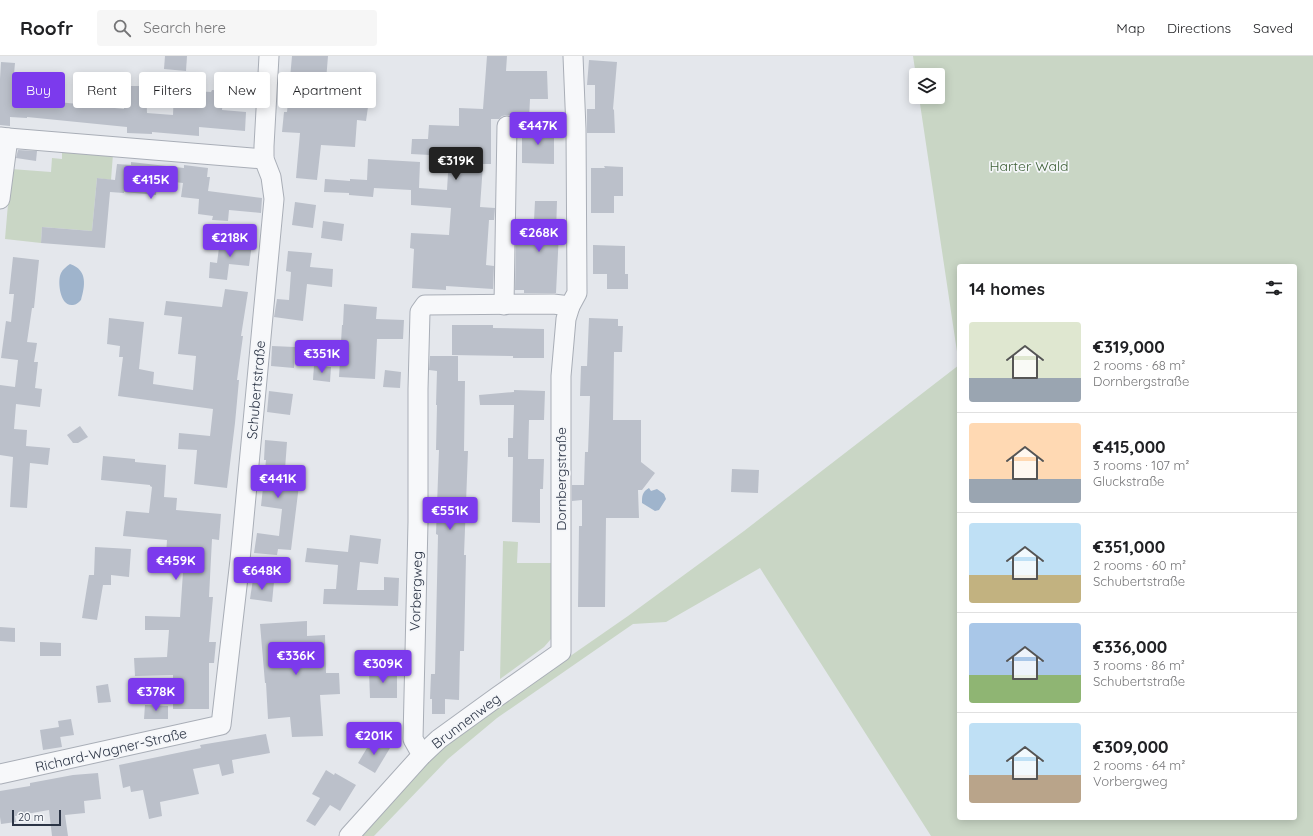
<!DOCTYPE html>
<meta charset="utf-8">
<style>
:root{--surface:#fff;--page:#f6f6f6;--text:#202124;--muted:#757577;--line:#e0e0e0;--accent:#7c3aed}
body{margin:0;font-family:Quicksand,sans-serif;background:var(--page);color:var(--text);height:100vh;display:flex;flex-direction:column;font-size:15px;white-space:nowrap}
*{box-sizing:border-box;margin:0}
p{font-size:13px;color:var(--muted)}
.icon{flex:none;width:22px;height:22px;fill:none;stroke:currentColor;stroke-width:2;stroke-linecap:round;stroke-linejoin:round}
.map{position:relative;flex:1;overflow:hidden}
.sheet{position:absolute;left:957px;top:208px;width:340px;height:556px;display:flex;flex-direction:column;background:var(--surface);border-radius:4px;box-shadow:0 2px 10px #0003}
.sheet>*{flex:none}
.banner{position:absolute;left:12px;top:16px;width:380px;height:36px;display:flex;gap:8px}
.buttons{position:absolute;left:909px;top:12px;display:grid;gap:8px}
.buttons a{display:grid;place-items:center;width:36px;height:36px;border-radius:4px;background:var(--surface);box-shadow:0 2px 10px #0003;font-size:20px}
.scale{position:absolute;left:12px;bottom:10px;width:49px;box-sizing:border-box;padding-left:4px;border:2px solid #2b3445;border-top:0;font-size:11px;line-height:14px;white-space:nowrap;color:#2b3445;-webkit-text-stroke:3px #f4f6f9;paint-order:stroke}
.price{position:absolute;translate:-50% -34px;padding:0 9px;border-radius:4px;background:var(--accent);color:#fff;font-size:13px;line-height:26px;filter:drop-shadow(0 1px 2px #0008)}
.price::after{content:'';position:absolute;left:50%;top:24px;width:12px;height:9px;margin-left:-6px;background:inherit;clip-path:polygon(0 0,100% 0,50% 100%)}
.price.current{background:#222;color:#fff}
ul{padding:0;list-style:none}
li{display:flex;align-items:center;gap:12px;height:100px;padding:0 12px}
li+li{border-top:1px solid var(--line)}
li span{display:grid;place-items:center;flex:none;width:112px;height:80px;border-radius:4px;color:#555}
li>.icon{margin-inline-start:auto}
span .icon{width:48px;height:48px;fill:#fffc;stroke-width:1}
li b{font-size:17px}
h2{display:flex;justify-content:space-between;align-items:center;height:48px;padding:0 12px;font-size:17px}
.pill{padding:0 14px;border-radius:4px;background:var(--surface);box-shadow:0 2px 10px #0003;font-size:14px;line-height:36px}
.pill.current{background:var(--accent);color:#fff}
header{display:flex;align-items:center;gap:24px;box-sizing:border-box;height:56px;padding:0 20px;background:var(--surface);border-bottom:1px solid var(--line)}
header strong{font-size:19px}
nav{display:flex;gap:22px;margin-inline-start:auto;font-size:14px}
.search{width:280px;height:36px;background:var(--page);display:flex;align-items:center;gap:10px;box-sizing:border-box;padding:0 14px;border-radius:4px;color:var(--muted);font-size:15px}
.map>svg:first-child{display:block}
</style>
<header>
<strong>Roofr</strong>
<div class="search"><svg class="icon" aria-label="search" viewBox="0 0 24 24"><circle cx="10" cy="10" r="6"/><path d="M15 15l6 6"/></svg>Search here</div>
<nav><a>Map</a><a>Directions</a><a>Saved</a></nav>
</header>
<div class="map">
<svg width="1313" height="780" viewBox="0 0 1313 780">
<rect width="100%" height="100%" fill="#e4e7ec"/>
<g fill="#c9d6c5" fill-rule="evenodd">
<path d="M913 0H1313V780H931L760 512 666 566 633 568 497 662 448 703 374 780H361L416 716 458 678 628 560 744 475 959 309 919 41H938V19H916V20ZM959 210H1295V762H959Z"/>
<path d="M62 94 113 98 111 124 97 122 92 175 42 171 41 187 5 183 11 113 51 116 52 102 62 103Z"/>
<path d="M503 485 518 486 517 507H551V583L544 591 500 623Z"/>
</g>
<g fill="#9fb4cc">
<path d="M70 208C88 214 85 230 81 244 79 246 76 249 73 249 60 251 57 225 61 217 63 213 66 211 70 208Z"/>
<path d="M649 432 651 435 657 433 664 438 666 443 659 454 655 455 642 447C642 440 642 436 649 432Z"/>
</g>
<g fill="#bbc0ca">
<path d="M165 0H187L186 15 164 13Z"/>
<path d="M292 0H328L325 37 350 39 349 50 368 51 366 65 357 64 355 91 321 89 317 124 296 122 300 77 282 76 284 56H287Z"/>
<path d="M487 0H507L506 15H547L548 43H530L529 64H516L512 60 508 59 502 60 499 63H491V108H483L480 151 495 152 494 164H489L486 209 494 210 493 233 446 230V234L412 232 414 193 410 192 411 177 449 179 451 152 411 149V134L374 132 373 141 349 139V137L324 136 325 123 350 125V123L367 124 368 103 420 106 419 132 447 134 449 100 411 98 412 83H428L429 69 459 70V52L483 53Z"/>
<path d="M589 4 617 6 613 53 614 54 615 77H587V53H595V29H587Z"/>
<path d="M1 6 15 7 12 41 124 53V30H146L147 57 173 59 174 34 211 36 212 34 224 35 222 54 246 56 245 75 199 71V80L152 76V78L127 77V71L27 61V62L10 61V70L0 69V23Z"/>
<path d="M522 72H554V108L522 107Z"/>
<path d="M18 94 37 95 36 105 16 102Z"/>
<path d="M131 106 184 112V109L208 112 207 121H210L208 135 262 142 261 157 229 154 228 165 212 164 213 160 198 158 199 143 181 141 183 127 157 124 156 139 124 136V137L110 136 105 192 41 187 42 171 92 175 97 122 115 124 117 108 131 109Z"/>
<path d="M604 110 623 111V140H614V157H591V112H605Z"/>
<path d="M535 145H557L556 177H559L556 237H524V234H515L516 183 533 184Z"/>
<path d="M295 146 316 149 313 172 292 169Z"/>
<path d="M323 165 344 168 342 185 321 182Z"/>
<path d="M220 184 252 188 249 210 229 208 227 224 209 222 210 206 217 207Z"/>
<path d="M593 189 625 190V218H628V233H607V218H593Z"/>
<path d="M288 195 312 197 310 211 333 213 332 231 307 228 303 265 274 261 277 243 289 244 291 216 286 215Z"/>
<path d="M13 201 39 204 34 252H32L27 286 37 287 34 306H38L35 332 42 333 40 351 16 348 14 373 27 374 26 390 50 392 48 409 30 407 27 452 10 451 13 401 0 399V329L15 331 18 304 1 302 6 265 11 266 14 238H9Z"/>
<path d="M225 233 248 236 241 280H243L237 324H239L235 367 227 432 194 428 197 394 178 393 179 377 210 380 213 353 118 340 123 301H119L120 290 107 288 109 262 144 266 139 313 154 316 153 328 193 334 196 300 178 298 182 261 164 259 166 245 222 251Z"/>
<path d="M344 248 377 251 376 263 404 264 403 283H377L375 323 339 321 342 269H343Z"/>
<path d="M589 262 618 263V270H623L622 296H614L613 364H641V406L655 417 642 434H638L639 462H606L605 551H578L579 470H582V444L572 445V429H584L585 396H588L590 340H580L581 310H587Z"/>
<path d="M452 269H493V272L544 273V302H513V300L452 299Z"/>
<path d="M272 290 295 291 294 312 271 310Z"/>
<path d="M430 300H458V325H465L464 395H468L464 499H466L464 595H460L459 644 445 643V658H432V643H430L431 618H435L438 479 436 478 439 394H436L437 349H436L437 315 429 314Z"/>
<path d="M314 309 331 311 330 326 313 324Z"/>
<path d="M385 314 401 316 400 332 383 331Z"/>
<path d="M514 334 545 335 544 364H529L528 403H544L543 433H540V467L512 466 513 401H508V382H513L514 349H480L479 339 514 336Z"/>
<path d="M269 335 293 338 290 359 267 356Z"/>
<path d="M80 370 88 381 78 387H73L67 379Z"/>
<path d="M265 384 287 386 284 427 299 429 291 494 278 493 277 499 254 497 257 477 279 480 282 453 261 450 266 404H264Z"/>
<path d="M103 400 135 403V406L166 409 164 441 177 442 176 454 221 458 219 484 212 483 209 541H213L209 586H216L214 607H209V653H173V619L135 620 134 602 167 601 169 574H145V560L180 561 183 516 165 515 167 484 123 480 126 455 149 457 152 431 150 430V429L101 424Z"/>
<path d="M732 413 759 414 758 437 731 436Z"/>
<path d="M350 479 381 483 378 508 360 506 357 534H384V521L399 522 398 550 323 548 324 533H336L338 509 305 506 307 492 348 496Z"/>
<path d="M95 491 131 493 129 521 111 519V529H103L97 564 82 562 89 519H94Z"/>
<path d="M253 523 274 526 272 546 250 543Z"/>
<path d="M307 565V580L325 579 326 617H339L340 638 320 639 323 680 292 681 290 661 268 663 266 627H265L260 568Z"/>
<path d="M0 571 15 572V586L0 585Z"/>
<path d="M40 586 61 587V600H40Z"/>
<path d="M397 614V642H370L369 615Z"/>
<path d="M108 628 111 646 98 647 96 630Z"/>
<path d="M145 649 168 650V663H144Z"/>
<path d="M71 663 74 679 60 681 59 674 62 691 43 694 40 674 59 671 58 665Z"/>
<path d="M266 678 270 697 232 704 234 717 222 720 219 708 193 713 199 738 160 746 162 760 149 763 143 734 131 736 130 730 123 732 119 709 201 692 200 689Z"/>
<path d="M373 682 390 692 375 717 358 707Z"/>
<path d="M326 714 334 719 335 717 356 729 340 755 330 749 315 770 306 765 320 742 312 738Z"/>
<path d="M98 717 101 743 84 745 85 757 65 759 68 780H52L49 754 15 760 16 766 1 768 0 761V735L30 730V727L73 719Z"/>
</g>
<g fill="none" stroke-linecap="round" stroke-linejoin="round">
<g stroke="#a9aeb7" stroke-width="21">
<g id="minor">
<path d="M0 81 8 82 0 143"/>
<path d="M8 82 264 103"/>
<path d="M504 249 507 70"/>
<path d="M422 699 413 683 418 466V333L420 256 425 249 553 248 570 250"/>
<path d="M0 718 221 669 240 504 274 143 271 121 264 103V90L269 0"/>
<path d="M349 780 422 699 439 683 497 641 561 596V320L566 263 570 250 577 237 576 73 573 0"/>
</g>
</g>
<use href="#minor" stroke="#f7f8fa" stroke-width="19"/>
</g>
<g text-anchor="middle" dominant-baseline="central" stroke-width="3.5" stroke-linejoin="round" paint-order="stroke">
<g font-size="14" fill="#3f6138" stroke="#f4f6f9">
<text x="1029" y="110">Harter Wald</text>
</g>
<g font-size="14" fill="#2b3445" stroke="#f4f6f9">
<text transform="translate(256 334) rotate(-85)">Schubertstraße</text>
<text transform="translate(561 423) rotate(-90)">Dornbergstraße</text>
<text transform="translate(416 535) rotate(-88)">Vorbergweg</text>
<text transform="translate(466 665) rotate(-37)">Brunnenweg</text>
<text transform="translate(111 694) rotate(-13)">Richard-Wagner-Straße</text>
</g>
</g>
</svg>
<div class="buttons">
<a><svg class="icon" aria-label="layers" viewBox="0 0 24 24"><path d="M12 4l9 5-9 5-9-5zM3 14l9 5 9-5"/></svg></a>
</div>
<div class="scale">20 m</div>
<b class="price" style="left:538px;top:90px">€447K</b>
<b class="price current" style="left:456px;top:125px">€319K</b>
<b class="price" style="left:151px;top:144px">€415K</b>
<b class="price" style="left:539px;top:197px">€268K</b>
<b class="price" style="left:230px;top:202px">€218K</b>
<b class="price" style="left:322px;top:318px">€351K</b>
<b class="price" style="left:278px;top:443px">€441K</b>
<b class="price" style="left:450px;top:475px">€551K</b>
<b class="price" style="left:176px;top:525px">€459K</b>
<b class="price" style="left:262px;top:535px">€648K</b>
<b class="price" style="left:296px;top:620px">€336K</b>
<b class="price" style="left:383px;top:628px">€309K</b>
<b class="price" style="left:156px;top:656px">€378K</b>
<b class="price" style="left:374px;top:700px">€201K</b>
<div class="banner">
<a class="pill current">Buy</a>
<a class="pill">Rent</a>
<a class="pill">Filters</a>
<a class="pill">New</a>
<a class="pill">Apartment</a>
</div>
<section class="sheet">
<h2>14 homes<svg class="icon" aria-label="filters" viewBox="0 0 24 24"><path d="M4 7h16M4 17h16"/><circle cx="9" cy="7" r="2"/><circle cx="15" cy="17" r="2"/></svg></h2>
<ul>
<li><span style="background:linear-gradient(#dfe7d0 70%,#9aa5b1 0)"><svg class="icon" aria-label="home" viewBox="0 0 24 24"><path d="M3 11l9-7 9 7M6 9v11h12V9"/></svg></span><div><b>€319,000</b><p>2 rooms · 68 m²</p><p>Dornbergstraße</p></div></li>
<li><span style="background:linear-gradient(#ffd9b3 70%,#9aa5b1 0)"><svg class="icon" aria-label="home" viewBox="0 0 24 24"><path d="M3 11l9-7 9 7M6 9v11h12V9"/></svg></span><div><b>€415,000</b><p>3 rooms · 107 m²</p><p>Gluckstraße</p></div></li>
<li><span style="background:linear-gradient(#bfe0f5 65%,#c2b280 0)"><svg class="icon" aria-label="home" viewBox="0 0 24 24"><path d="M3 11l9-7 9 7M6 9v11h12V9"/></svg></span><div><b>€351,000</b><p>2 rooms · 60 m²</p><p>Schubertstraße</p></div></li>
<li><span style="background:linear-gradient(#a9c7e8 65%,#8fb573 0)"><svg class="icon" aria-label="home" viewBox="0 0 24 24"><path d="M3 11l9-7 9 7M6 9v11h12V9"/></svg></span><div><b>€336,000</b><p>3 rooms · 86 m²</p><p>Schubertstraße</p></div></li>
<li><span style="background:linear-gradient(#bfe0f5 65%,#b9a48a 0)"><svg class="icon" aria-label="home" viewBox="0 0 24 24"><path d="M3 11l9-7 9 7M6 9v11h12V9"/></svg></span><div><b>€309,000</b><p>2 rooms · 64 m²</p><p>Vorbergweg</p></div></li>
</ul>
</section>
</div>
